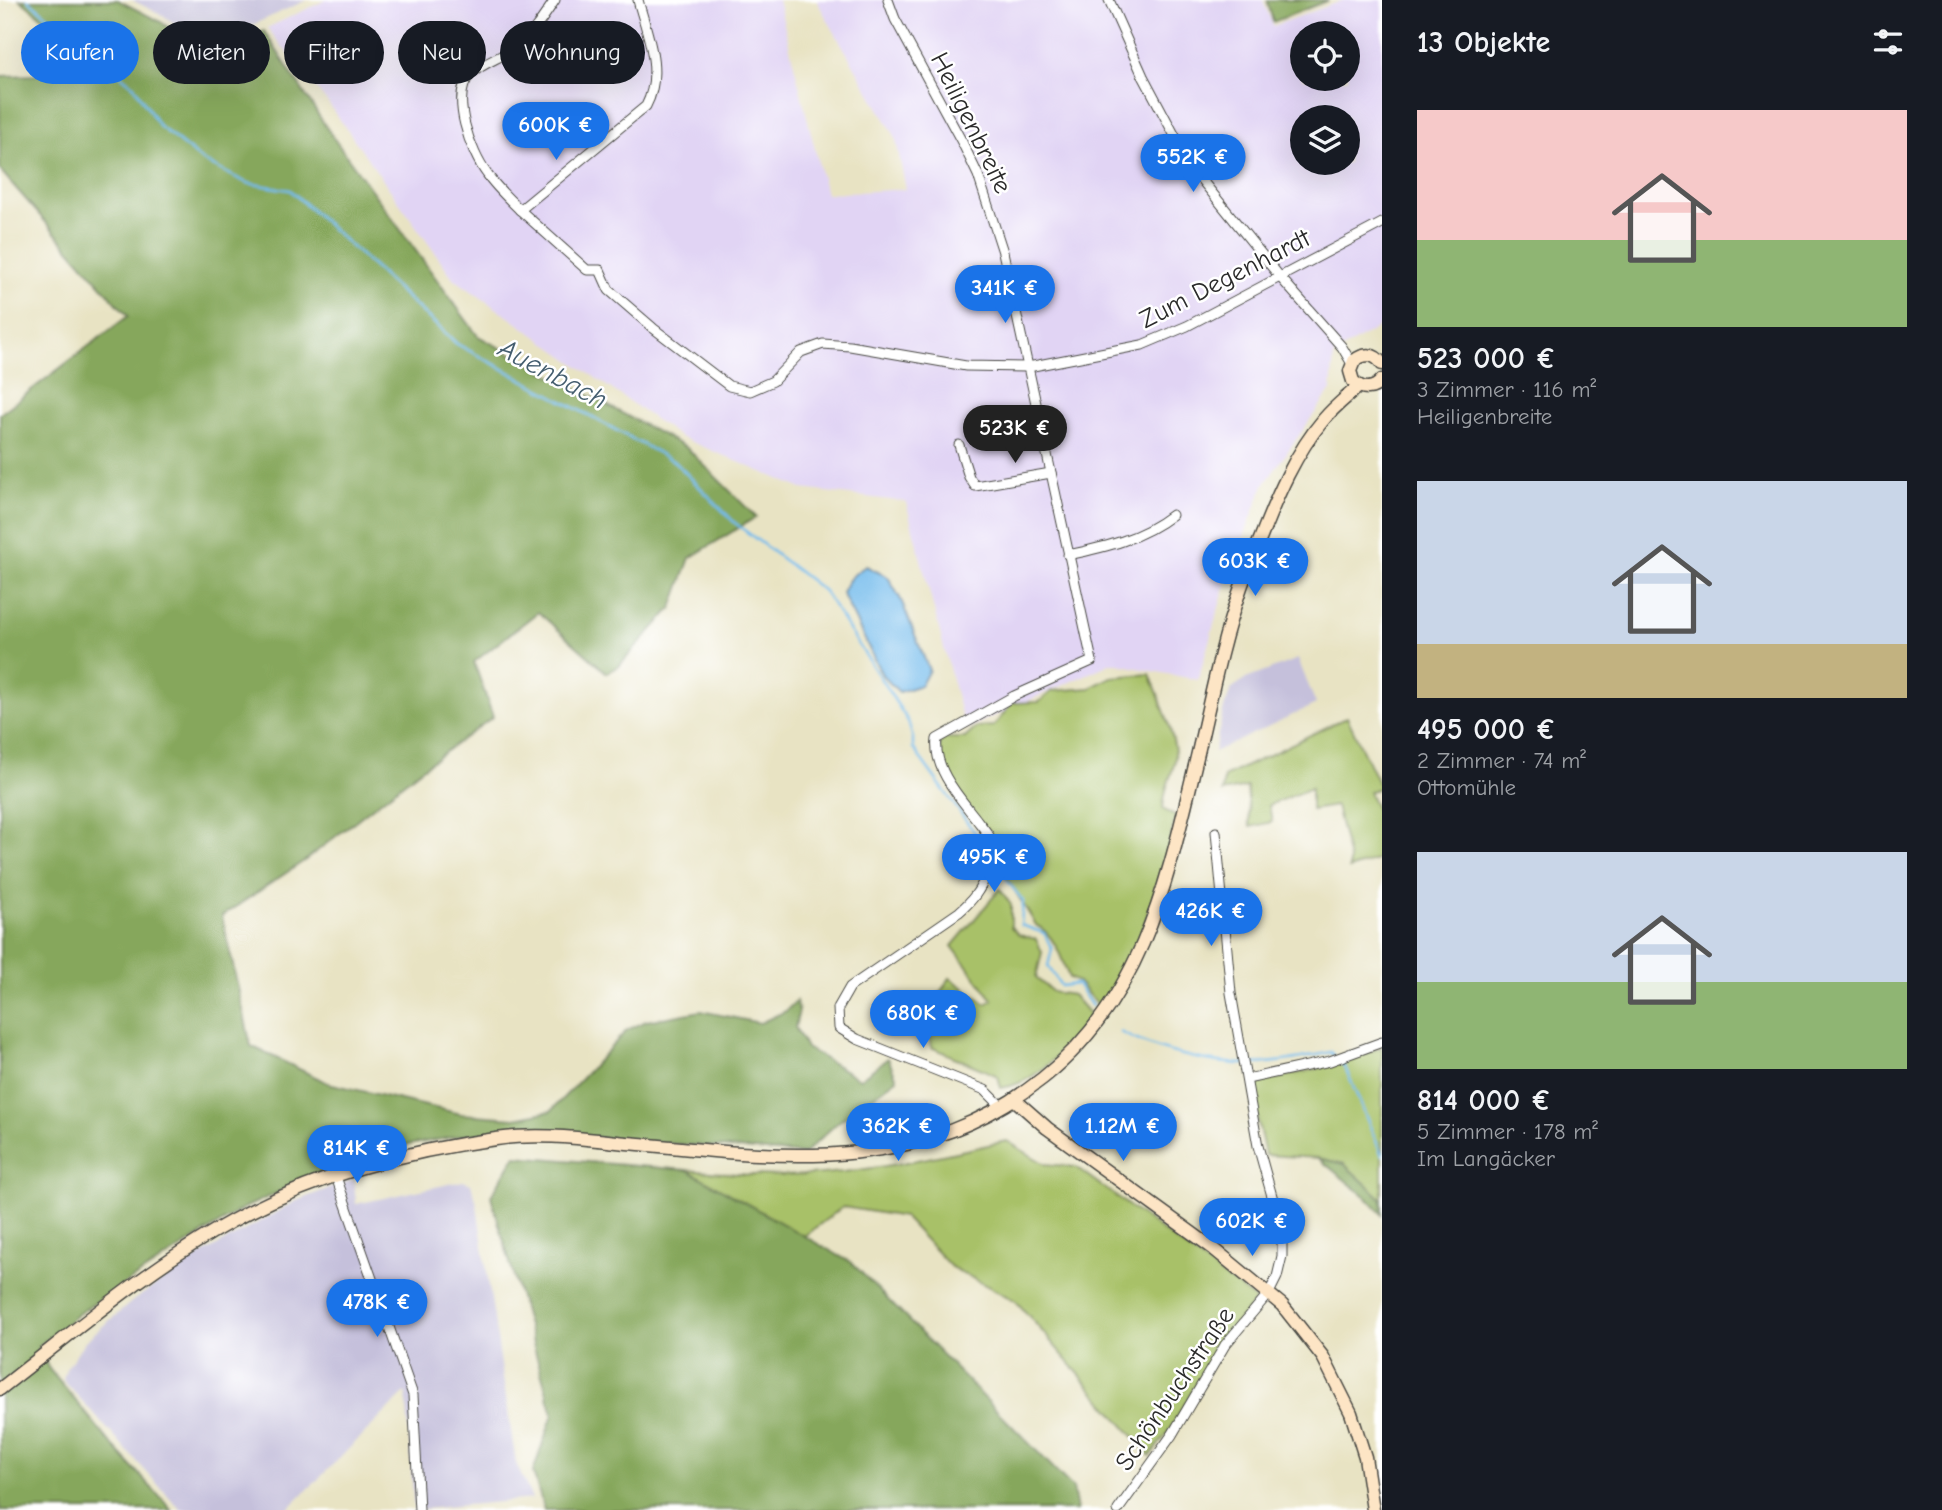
<!DOCTYPE html>
<html lang="de">
<meta charset="utf-8">
<style>
:root{--surface:#171b24;--page:#242831;--text:#f1f3f6;--muted:#9ea1a6;--accent:#1a73e8}
body{margin:0;font-family:"Comic Neue",sans-serif;background:var(--page);color:var(--text);height:100vh;display:flex;flex-direction:column;font-size:26px;white-space:nowrap}
*{box-sizing:border-box;margin:0}
p{font-size:23px;color:var(--muted)}
.icon{flex:none;width:38px;height:38px;fill:none;stroke:currentColor;stroke-width:2;stroke-linecap:round;stroke-linejoin:round}
.map{position:relative;flex:1;overflow:hidden}
.sheet{display:flex;flex-direction:column;background:var(--surface);width:560px}
.sheet>*{flex:none}
.top-card{position:absolute;left:21px;top:21px;width:665px;height:63px;display:flex;gap:14px}
.tools{position:absolute;left:1290px;top:21px;display:grid;gap:14px}
.tools a{display:grid;place-items:center;width:70px;height:70px;border-radius:50%;background:var(--surface);box-shadow:0 7px 28px #0002;font-size:35px}
.price{position:absolute;translate:-50% -60px;padding:0 16px;border-radius:24px;background:var(--accent);color:#fff;font-size:23px;line-height:46px;filter:drop-shadow(0 2px 4px #0008)}
.price::after{content:'';position:absolute;left:50%;top:42px;width:21px;height:16px;margin-left:-10px;background:inherit;clip-path:polygon(0 0,100% 0,50% 100%)}
.price.selected{background:#222;color:#fff}
ul{padding:0;list-style:none}
li{display:grid;align-content:center;gap:14px;height:371px;padding:0 35px}
li span{display:grid;place-items:center;height:217px;border-radius:0px;color:#555}
li>.icon{margin-inline-start:auto}
span .icon{width:126px;height:126px;fill:#fffc;stroke-width:1}
li b{font-size:30px}
h2{display:flex;justify-content:space-between;align-items:center;height:84px;padding:0 35px;font-size:30px}
.tag{padding:0 24px;border-radius:32px;background:var(--surface);box-shadow:0 7px 28px #0002;font-size:24px;line-height:63px}
.tag.selected{background:var(--accent);color:#fff}
main{display:flex;flex:1;min-height:0}
.map>svg:first-child{display:block}
</style>
<main>
<div class="map">
<svg width="1382" height="1510" viewBox="0 0 1382 1510">
<rect width="100%" height="100%" fill="#fff"/>
<filter id="ink" filterUnits="userSpaceOnUse"><feTurbulence type="fractalNoise" baseFrequency=".0143" numOctaves="2"/><feDisplacementMap in="SourceGraphic" scale="14" xChannelSelector="R" yChannelSelector="G"/><feConvolveMatrix kernelMatrix="1 2 1 2 8 2 1 2 1" color-interpolation-filters="sRGB"/></filter>
<filter id="wash" filterUnits="userSpaceOnUse"><feTurbulence type="fractalNoise" baseFrequency=".00686" numOctaves="4" result="noise"/><feDisplacementMap in="SourceGraphic" scale="28" xChannelSelector="R" yChannelSelector="G"/><feGaussianBlur stdDeviation="1.57" result="paint"/><feColorMatrix in="noise" values="0 0 0 0 0 0 0 0 0 0 0 0 0 0 0 0 0 1.4 0 .05"/><feComposite in="paint" operator="in"/></filter>
<g filter="url(#wash)">
<rect width="100%" height="100%" fill="#e8e3c3"/>
<path fill="#e1d4f4" fill-rule="evenodd" d="M326 0H778L826 194 906 189 895 136 816 0H1263L1273 26 1344 0H1382V325L1334 354 1331 390 1264 485 1227 579 1198 680 1112 663 965 729 906 502 802 489 680 437 453 278 328 103 267 28ZM1302 33H1348V79H1302ZM1302 117H1348V163H1302Z"/>
<g fill="#c5c0db">
<path d="M132 0H307L206 46 164 16Z"/>
<path d="M1298 659 1316 704 1214 752 1224 708 1231 690 1246 679Z"/>
<path d="M354 1179 356 1204 463 1181 471 1184 476 1200 516 1463 532 1499 414 1510 406 1392 287 1510H181L63 1380 66 1369 85 1341 134 1300 194 1259 296 1201Z"/>
</g>
<g fill="#a8c167" stroke="#6a7649" stroke-width="2">
<path d="M1150 674C1157 691 1178 742 1175 760 1171 779 1164 787 1163 809L1176 817C1159 883 1141 953 1100 1009L1078 982 1069 978C1062 959 1055 935 1036 925L997 862 998 845 965 803 945 769 940 756V742L947 738H965L977 727 994 726 1012 703 1039 702 1052 691 1090 688 1111 677Z"/>
<path d="M1347 717 1380 787 1369 792 1382 822V858L1349 869V859L1336 806 1311 810V788L1269 805 1272 822 1250 827 1247 787 1222 792 1224 777Z"/>
<path d="M1000 889 1011 905V927L1019 935 1036 939 1042 952 1036 978 1053 992 1073 995 1092 1017C1068 1045 1039 1083 1001 1088L998 1076 931 1047 926 1013 950 978 986 1004 993 1000 952 946Z"/>
<path d="M1382 1047V1199L1344 1164 1318 1158 1265 1155 1252 1094 1253 1084 1328 1066Z"/>
<path d="M1007 1141 1045 1164 1076 1167 1256 1300 1220 1343 1168 1433 1150 1456 1016 1301 951 1267 904 1217 843 1207 804 1236 687 1170C732 1174 777 1178 822 1174 884 1169 946 1154 1007 1141Z"/>
</g>
<g fill="#86a75c" stroke="#586944" stroke-width="2">
<path d="M20 0H118L161 22 204 52 264 31 332 136 478 336 687 448 756 517 690 558 672 608 620 665 607 673 538 612 474 662 493 717 420 770 307 859 222 916 251 1046 328 1083 461 1114 515 1118 551 1111 627 1030 646 1021 701 1011 760 1023 786 1011 796 1001 799 1011 795 1027 806 1048 860 1079 888 1058 897 1079 837 1123 804 1154 513 1131 465 1135 403 1146 349 1160 242 1209 78 1314 38 1347 49 1369 114 1447 172 1510H0V414L128 316 0 170V76L73 74 85 51Z"/>
<path d="M1267 0H1329L1273 22Z"/>
<path d="M515 1156 687 1170 852 1263 1073 1488 1077 1510H544L533 1472 553 1414 491 1196Z"/>
<path d="M1318 1158 1344 1164 1382 1199V1214L1366 1197Z"/>
</g>
<path fill="#74bcec" stroke="#50748c" stroke-width="2" d="M866 566 888 577 901 600 929 670 921 685 899 692 882 675 842 593C847 580 854 573 866 566Z"/>
<g fill="none" stroke-linecap="round" stroke-linejoin="round">
<g stroke="#74bcec" stroke-width="2.5">
<path d="M28 0 134 86 159 126 203 161 247 183 290 190 457 344 675 462 735 523 824 591 908 721 913 738V748L989 852"/>
<path d="M996 866 1023 901 1021 925 1044 933 1052 949 1048 966 1061 986 1077 984 1092 1006"/>
<path d="M1120 1032C1150 1048 1194 1060 1228 1063 1262 1067 1298 1059 1331 1052L1334 1055"/>
<path d="M1338 1060 1345 1067 1382 1155"/>
</g>
</g>
</g>
<g filter="url(#ink)">
<g fill="none" stroke-linecap="round" stroke-linejoin="round">
<g stroke="#474742" stroke-width="11">
<g id="street">
<path d="M638 0C647 34 664 72 646 106L520 210 587 270H600L609 290 653 328 729 386 750 391 773 381 801 352 823 344 850 346 966 366 1028 367 1142 345 1187 326 1382 223"/>
<path d="M888 0 895 19 963 144 978 175 1003 252 1092 661 1014 696 937 739C933 769 960 798 977 820 983 828 992 837 994 848 996 856 990 866 987 874 980 890 973 900 959 912L850 987 838 1008 839 1028 857 1039 985 1090 1001 1106"/>
<path d="M1109 0 1143 76 1192 168 1280 277 1342 347 1352 364"/>
<path d="M520 210C508 198 496 187 487 174 471 153 449 95 471 74 483 63 500 58 513 49 532 36 543 18 555 0"/>
<path d="M959 445 969 477 975 486 1051 473"/>
<path d="M1068 555C1106 547 1141 539 1172 515"/>
<path d="M1247 1079 1330 1061 1382 1042"/>
<path d="M335 1174 413 1395 419 1510"/>
<path d="M1118 1510 1172 1435 1225 1345 1269 1293 1277 1277 1282 1256V1232L1258 1146 1231 993 1216 832"/>
</g>
</g>
<g stroke="#474742" stroke-width="15">
<g id="secondary">
<path d="M1382 364C1375 353 1364 353 1354 361L1350 371 1353 381C1363 391 1374 390 1382 380"/>
<path d="M1014 1099 1047 1128 1214 1249 1282 1305 1323 1357 1351 1413 1365 1457 1373 1510"/>
<path d="M0 1389C75 1331 149 1267 232 1221 314 1176 404 1151 496 1139 543 1132 592 1140 639 1144 784 1158 920 1176 1043 1078 1145 997 1168 877 1197 757 1210 702 1221 644 1240 590 1246 572 1254 554 1261 537 1277 496 1295 453 1324 419 1334 407 1347 397 1359 386"/>
</g>
</g>
<use href="#street" stroke="#fff" stroke-width="9"/>
<use href="#secondary" stroke="#fde5c5" stroke-width="12"/>
</g>
</g>
<g text-anchor="middle" dominant-baseline="central" stroke-width="5" stroke-linejoin="round" paint-order="stroke">
<g font-size="26" fill="#2b2b2b" stroke="#fff">
<text transform="translate(971 123) rotate(64)">Heiligenbreite</text>
<text transform="translate(1225 279) rotate(-27)">Zum Degenhardt</text>
<text transform="translate(1175 1389) rotate(-56)">Schönbuchstraße</text>
</g>
<g font-size="28" font-style="italic" fill="#455e6f" stroke="#fff">
<text transform="translate(553 374) rotate(28)">Auenbach</text>
</g>
</g>
</svg>
<div class="tools">
<a><svg class="icon" aria-label="locate" viewBox="0 0 24 24"><circle cx="12" cy="12" r="6"/><path d="M12 2v4M12 18v4M2 12h4M18 12h4"/></svg></a>
<a><svg class="icon" aria-label="layers" viewBox="0 0 24 24"><path d="M12 4l9 5-9 5-9-5zM3 14l9 5 9-5"/></svg></a>
</div>
<b class="price" style="left:556px;top:162px">600K €</b>
<b class="price" style="left:1193px;top:194px">552K €</b>
<b class="price" style="left:1005px;top:325px">341K €</b>
<b class="price selected" style="left:1015px;top:465px">523K €</b>
<b class="price" style="left:1255px;top:598px">603K €</b>
<b class="price" style="left:994px;top:894px">495K €</b>
<b class="price" style="left:1211px;top:948px">426K €</b>
<b class="price" style="left:923px;top:1050px">680K €</b>
<b class="price" style="left:898px;top:1163px">362K €</b>
<b class="price" style="left:1123px;top:1163px">1.12M €</b>
<b class="price" style="left:357px;top:1185px">814K €</b>
<b class="price" style="left:1252px;top:1258px">602K €</b>
<b class="price" style="left:377px;top:1339px">478K €</b>
<div class="top-card">
<a class="tag selected">Kaufen</a>
<a class="tag">Mieten</a>
<a class="tag">Filter</a>
<a class="tag">Neu</a>
<a class="tag">Wohnung</a>
</div>
</div>
<section class="sheet">
<h2>13 Objekte<svg class="icon" aria-label="filters" viewBox="0 0 24 24"><path d="M4 7h16M4 17h16"/><circle cx="9" cy="7" r="2"/><circle cx="15" cy="17" r="2"/></svg></h2>
<ul>
<li><span style="background:linear-gradient(#f6c9c9 60%,#8fb573 0)"><svg class="icon" aria-label="home" viewBox="0 0 24 24"><path d="M3 11l9-7 9 7M6 9v11h12V9"/></svg></span><div><b>523 000 €</b><p>3 Zimmer · 116 m²</p><p>Heiligenbreite</p></div></li>
<li><span style="background:linear-gradient(#c9d6e8 75%,#c2b280 0)"><svg class="icon" aria-label="home" viewBox="0 0 24 24"><path d="M3 11l9-7 9 7M6 9v11h12V9"/></svg></span><div><b>495 000 €</b><p>2 Zimmer · 74 m²</p><p>Ottomühle</p></div></li>
<li><span style="background:linear-gradient(#c9d6e8 60%,#8fb573 0)"><svg class="icon" aria-label="home" viewBox="0 0 24 24"><path d="M3 11l9-7 9 7M6 9v11h12V9"/></svg></span><div><b>814 000 €</b><p>5 Zimmer · 178 m²</p><p>Im Langäcker</p></div></li>
</ul>
</section>
</main>
